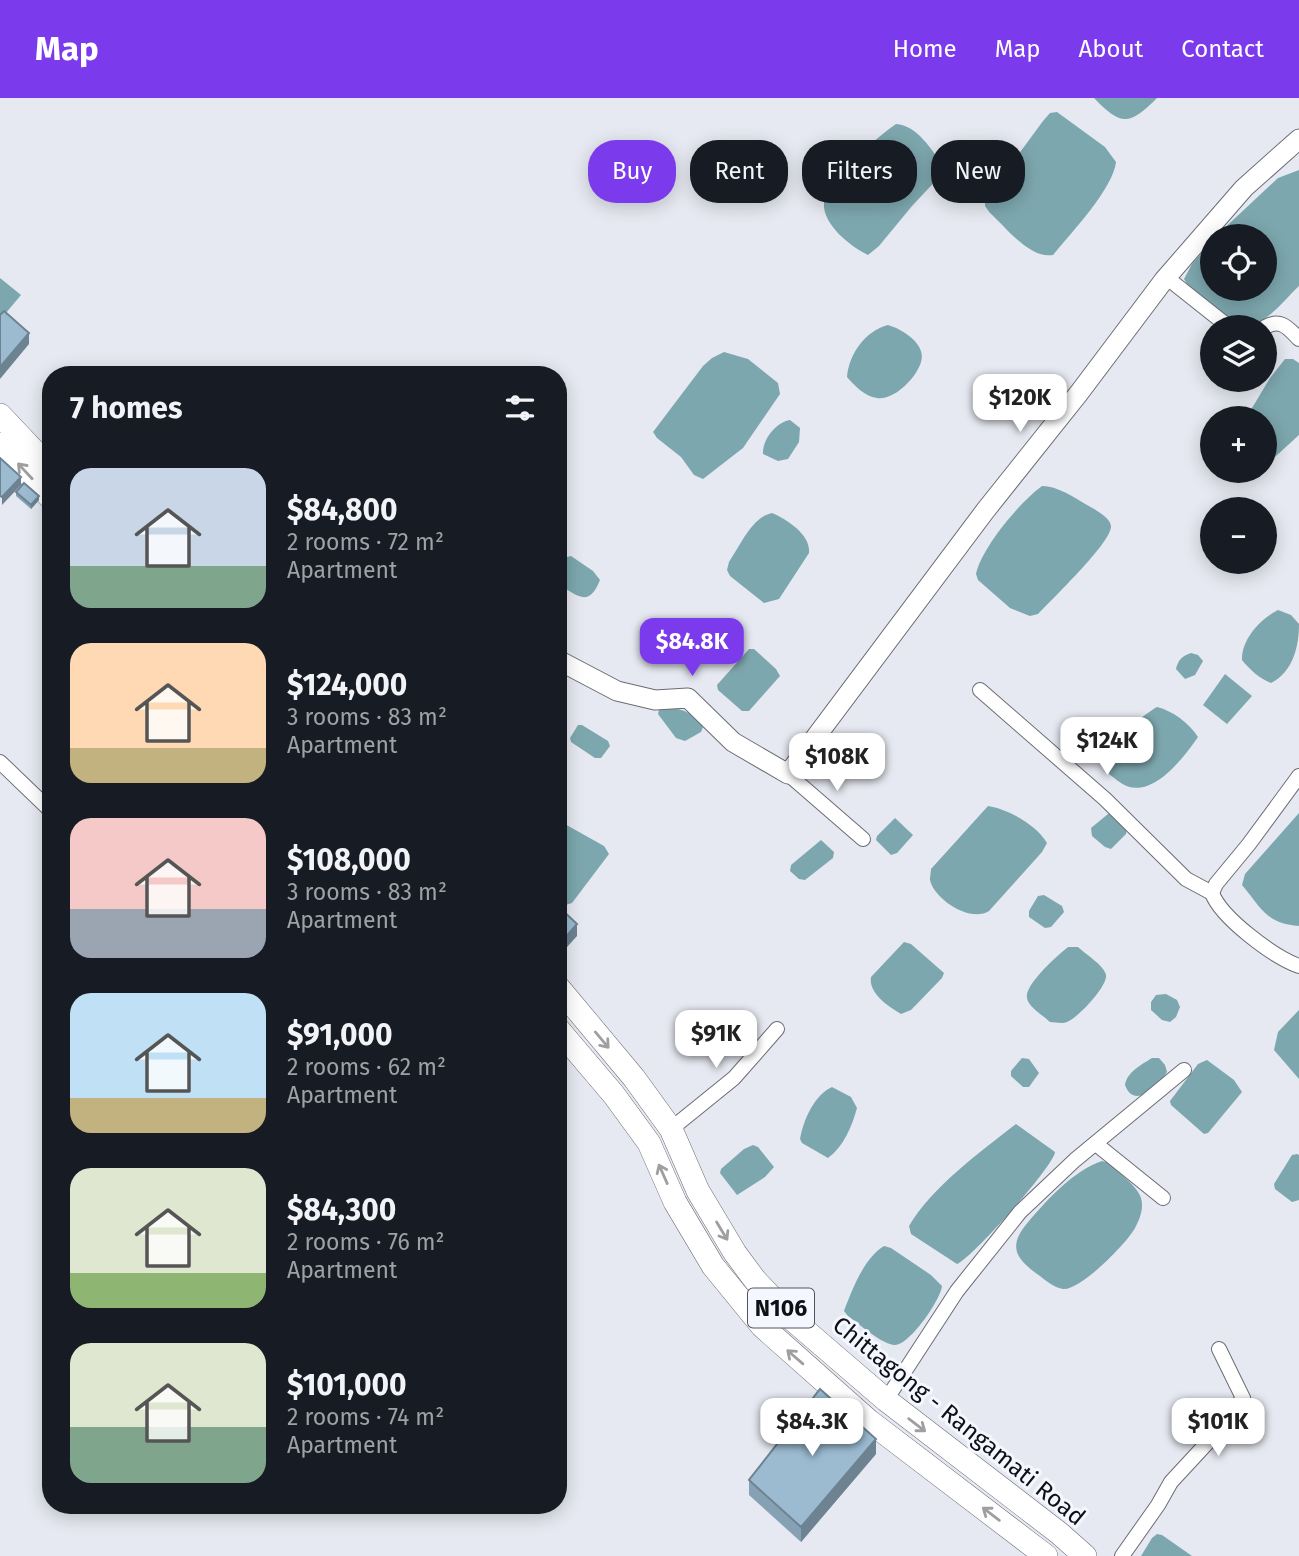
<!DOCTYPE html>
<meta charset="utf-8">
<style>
:root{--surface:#171b24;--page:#242831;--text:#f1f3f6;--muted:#9ea1a6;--accent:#7c3aed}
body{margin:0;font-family:"Fira Sans",sans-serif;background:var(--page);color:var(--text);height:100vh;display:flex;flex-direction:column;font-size:26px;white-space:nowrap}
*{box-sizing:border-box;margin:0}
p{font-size:23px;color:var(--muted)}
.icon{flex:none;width:38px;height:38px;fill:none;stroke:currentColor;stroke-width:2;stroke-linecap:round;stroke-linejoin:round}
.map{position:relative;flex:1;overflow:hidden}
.sheet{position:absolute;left:42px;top:268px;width:525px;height:1148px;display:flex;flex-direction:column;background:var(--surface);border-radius:28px;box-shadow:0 4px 18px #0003}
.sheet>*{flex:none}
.guide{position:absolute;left:588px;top:42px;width:606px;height:63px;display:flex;gap:14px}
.tools{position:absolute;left:1200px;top:126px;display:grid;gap:14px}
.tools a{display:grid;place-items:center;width:77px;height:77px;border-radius:50%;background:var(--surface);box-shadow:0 4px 18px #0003;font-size:35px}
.price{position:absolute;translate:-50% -60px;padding:0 16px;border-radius:14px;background:#fff;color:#222;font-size:23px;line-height:46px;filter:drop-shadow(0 2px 4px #0008)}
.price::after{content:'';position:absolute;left:50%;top:42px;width:21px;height:16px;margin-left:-10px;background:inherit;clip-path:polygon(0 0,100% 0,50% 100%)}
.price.selected{background:var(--accent);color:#fff}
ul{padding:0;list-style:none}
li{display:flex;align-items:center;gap:21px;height:175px;padding:0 28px}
li span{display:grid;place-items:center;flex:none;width:196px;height:140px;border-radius:21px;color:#555}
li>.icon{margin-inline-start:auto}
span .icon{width:84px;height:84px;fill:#fffc;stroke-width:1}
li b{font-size:30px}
h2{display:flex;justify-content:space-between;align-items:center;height:84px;padding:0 28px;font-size:30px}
.pill{padding:0 24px;border-radius:28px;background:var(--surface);box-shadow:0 4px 18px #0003;font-size:24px;line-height:63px}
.pill.selected{background:var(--accent);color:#fff}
header{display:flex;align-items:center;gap:42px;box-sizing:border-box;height:98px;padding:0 35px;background:var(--accent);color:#fff}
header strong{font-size:33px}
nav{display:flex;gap:38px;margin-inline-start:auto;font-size:24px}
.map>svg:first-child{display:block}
</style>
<header>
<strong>Map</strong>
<nav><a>Home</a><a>Map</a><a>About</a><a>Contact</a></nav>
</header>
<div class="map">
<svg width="1299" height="1458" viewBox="0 0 1299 1458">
<rect width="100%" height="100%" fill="#e6e9f1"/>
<g fill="#7da7ae">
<path d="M1094 0H1157C1129 28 1121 28 1094 0Z"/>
<path d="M1057 14 1105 49 1116 64C1113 91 1071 135 1053 157 1029 161 1006 129 990 115L985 108V102L1043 23 1050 15Z"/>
<path d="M896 26C917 27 932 52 943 68L942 76 912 108 879 148 868 157C851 149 822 126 824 105 825 84 878 38 896 26Z"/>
<path d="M1299 72V188C1282 204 1264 231 1238 228L1187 186 1184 181 1192 166 1213 142V191H1265V138H1216L1278 80Z"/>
<path d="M0 180 21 197 0 222Z"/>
<path d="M888 227C902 231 927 246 921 264 917 279 894 303 877 300 864 298 855 288 847 279 849 256 865 233 888 227Z"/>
<path d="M724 254 748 261 778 285 780 296 743 350 703 381 694 377 681 359 657 340 653 334 703 268 712 260Z"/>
<path d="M1285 261H1293L1299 265V337L1265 368V320H1246L1270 280Z"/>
<path d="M790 322 800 330 799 344 788 361 778 363 763 356C762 342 776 324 790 322Z"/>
<path d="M1042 388C1057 388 1074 399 1087 407 1094 411 1110 419 1111 428 1112 444 1051 502 1038 516L1030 518 1010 510 978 482 976 476C982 449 1020 404 1042 388Z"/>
<path d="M772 415C788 422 811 437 809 455L779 501 764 505 730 478 727 472 729 464C740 448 752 419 772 415Z"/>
<path d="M571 458 593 473 600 482C589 510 578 498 558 486V465L562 460Z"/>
<path d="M1278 512 1291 517 1299 526C1299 548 1293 574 1271 585 1259 580 1250 572 1242 562 1241 542 1260 521 1278 512Z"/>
<path d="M749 551H754L776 571 780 578 749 613H742L718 592 717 587Z"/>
<path d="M1191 555 1198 557 1203 563 1195 577 1185 581 1176 571C1178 562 1182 558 1191 555Z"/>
<path d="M1225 576 1252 598 1227 626 1203 607Z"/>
<path d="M1157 609C1173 613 1189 625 1198 639 1182 662 1148 707 1118 683 1113 679 1105 674 1103 668 1100 651 1144 616 1157 609Z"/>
<path d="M669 610C682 610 697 617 703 629L701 634 685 643 676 640 658 616 659 612Z"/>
<path d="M578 627H582L608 643 610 648 601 660H595L571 644 570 640Z"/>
<path d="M988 708C1008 711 1037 727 1047 745L1042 754 989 813C970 825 934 801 930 782 930 779 931 773 931 771Z"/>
<path d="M1299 715V828C1266 825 1262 811 1242 787L1245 776Z"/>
<path d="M1108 716H1114L1127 730 1126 736 1111 751 1105 749 1092 738 1091 730Z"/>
<path d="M895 720 913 737 897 755 891 757 876 742 877 738Z"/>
<path d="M563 725 604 748 609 756 572 805 559 809 558 726Z"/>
<path d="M821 742 834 754 833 760 805 782 799 781 790 773 791 767Z"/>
<path d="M1044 797 1062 808 1064 814 1051 829 1045 830 1029 819V813L1038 798Z"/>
<path d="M904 844 911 846 944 875 942 880 911 912 901 916C889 909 868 895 871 879Z"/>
<path d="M1068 849H1078C1085 856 1104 867 1106 877 1108 888 1078 920 1067 924 1062 926 1056 924 1050 924 1044 918 1028 909 1027 900 1024 887 1058 857 1068 849Z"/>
<path d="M1166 896 1177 902 1180 909 1176 919 1170 924 1162 922 1151 912V904L1156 897Z"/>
<path d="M1299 912V981L1274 952 1278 934Z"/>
<path d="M1022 960 1029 961 1039 975 1029 989H1023L1011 978V973Z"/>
<path d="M1152 960H1159L1165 967 1167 974C1159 988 1134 1012 1125 987 1127 974 1141 967 1152 960Z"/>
<path d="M1207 962 1234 982 1242 994 1208 1035 1204 1036 1171 1007 1170 1003 1198 966Z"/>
<path d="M832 989 851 999 857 1010C852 1028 844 1048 828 1060L802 1045 800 1041C803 1023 814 997 832 989Z"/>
<path d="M1016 1026 1055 1054C1054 1068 971 1161 957 1166L911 1136 909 1128C932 1089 980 1054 1016 1026Z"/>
<path d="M753 1047 758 1049 774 1069 765 1079 737 1097 720 1075 721 1071 744 1051Z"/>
<path d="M1297 1056 1299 1057V1102L1292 1104 1275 1091 1274 1086 1292 1057Z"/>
<path d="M1102 1063 1109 1065C1118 1075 1137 1087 1141 1100 1144 1110 1140 1121 1135 1130 1127 1145 1080 1193 1063 1191 1055 1190 1046 1183 1040 1178 1015 1161 1007 1148 1029 1123 1048 1101 1073 1073 1102 1063Z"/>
<path d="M884 1148 891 1150 931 1177 942 1188C941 1201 910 1247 895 1247 883 1247 859 1226 848 1218L844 1213C852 1192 864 1160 884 1148Z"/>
<path d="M1208 1305 1220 1317C1218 1327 1212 1336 1202 1337 1187 1325 1192 1312 1208 1305Z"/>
<path d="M1157 1436 1162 1437 1192 1458H1141L1152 1440Z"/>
</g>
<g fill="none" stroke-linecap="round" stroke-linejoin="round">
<g stroke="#6b6d74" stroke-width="16">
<g id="minor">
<path d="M1166 179 1229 229"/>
<path d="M1265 229C1281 220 1288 230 1299 241"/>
<path d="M980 592 1105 701 1186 781 1212 795"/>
<path d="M0 664 51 713"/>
<path d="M788 676 863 741"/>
<path d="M1299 678 1249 746 1216 786 1212 795C1221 820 1274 859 1299 868"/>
<path d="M671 1031 734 980 777 931"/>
<path d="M1096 1046 1163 1100"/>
<path d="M886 1302 957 1193 1020 1114 1075 1062 1184 972"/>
<path d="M1122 1458 1158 1407 1171 1384 1208 1344 1243 1300 1219 1251"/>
</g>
</g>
<g stroke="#6b6d74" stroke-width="21">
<path id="secondary" d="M558 562 617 593 655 602 688 600 733 644 788 676 985 413 1079 295 1164 182 1244 90 1299 41"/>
</g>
<g stroke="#6b6d74" stroke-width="24">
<g id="trunk">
<path d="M0 317 51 371"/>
<path d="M0 346 51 400"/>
<path d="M558 889 634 980 671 1031 698 1093 735 1155 755 1182 793 1222 886 1302 1059 1435 1085 1458"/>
<path d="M558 931 614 997 649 1045 675 1104 713 1168 762 1228 869 1323 1046 1458"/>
</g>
</g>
<use href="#minor" stroke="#fff" stroke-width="14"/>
<use href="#secondary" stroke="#fff" stroke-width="19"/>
<use href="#trunk" stroke="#fff" stroke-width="23"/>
</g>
<g fill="#86a1b4">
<path d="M16 394 39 402 31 411 16 398Z"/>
<path d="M876 1356 801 1444 749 1397V1382Z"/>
</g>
<g fill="#6d8392">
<path d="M29 235V246L0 281V269Z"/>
<path d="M21 379V387L2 407V399Z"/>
<path d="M39 398V402L31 411V407Z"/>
<path d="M577 826V838L558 859V848Z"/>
<path d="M876 1341V1356L801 1444V1429Z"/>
</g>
<g fill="#9cbbd1" stroke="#6d8392" stroke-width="2">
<path d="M4 213 29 235 0 269V217Z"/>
<path d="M0 360 21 379 2 399 0 398Z"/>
<path d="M24 385 39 398 31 407 16 394Z"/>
<path d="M558 808 577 826 558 848Z"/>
<path d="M820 1291 876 1341 801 1429 749 1382Z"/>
</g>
<defs><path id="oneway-shaft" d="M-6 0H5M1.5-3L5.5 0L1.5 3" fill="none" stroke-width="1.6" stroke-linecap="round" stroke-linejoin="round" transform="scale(1.75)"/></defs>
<g stroke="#9f9fa1">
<use href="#oneway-shaft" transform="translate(25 373) rotate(-133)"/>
<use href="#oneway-shaft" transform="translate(602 942) rotate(50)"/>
<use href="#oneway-shaft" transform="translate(663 1076) rotate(-114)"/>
<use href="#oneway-shaft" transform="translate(722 1133) rotate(59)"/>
<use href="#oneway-shaft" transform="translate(795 1259) rotate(-139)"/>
<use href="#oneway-shaft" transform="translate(917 1327) rotate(37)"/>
<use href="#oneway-shaft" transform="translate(991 1416) rotate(-143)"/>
</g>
<g text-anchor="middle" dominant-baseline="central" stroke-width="6" stroke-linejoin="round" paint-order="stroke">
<rect fill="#f4f7ff" stroke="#54555a" stroke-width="2" x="748" y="1190.5" width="66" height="39" rx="5"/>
<g font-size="23" font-weight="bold" fill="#0f1013">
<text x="781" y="1210">N106</text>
</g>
<g font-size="24" fill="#0f1013" stroke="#f4f7ff">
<text transform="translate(959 1323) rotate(39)">Chittagong - Rangamati Road</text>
</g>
</g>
</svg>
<div class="tools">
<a><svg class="icon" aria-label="locate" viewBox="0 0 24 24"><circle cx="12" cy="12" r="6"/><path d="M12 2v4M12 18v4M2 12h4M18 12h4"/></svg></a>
<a><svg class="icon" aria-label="layers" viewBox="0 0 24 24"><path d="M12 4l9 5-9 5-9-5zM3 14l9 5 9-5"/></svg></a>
<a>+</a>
<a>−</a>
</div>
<b class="price" style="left:1020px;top:336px">$120K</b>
<b class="price selected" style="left:692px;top:580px">$84.8K</b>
<b class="price" style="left:1107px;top:679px">$124K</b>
<b class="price" style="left:837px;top:695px">$108K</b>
<b class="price" style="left:716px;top:972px">$91K</b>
<b class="price" style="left:812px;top:1360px">$84.3K</b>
<b class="price" style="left:1218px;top:1360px">$101K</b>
<div class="guide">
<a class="pill selected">Buy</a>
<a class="pill">Rent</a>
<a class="pill">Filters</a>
<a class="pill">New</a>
</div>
<section class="sheet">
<h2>7 homes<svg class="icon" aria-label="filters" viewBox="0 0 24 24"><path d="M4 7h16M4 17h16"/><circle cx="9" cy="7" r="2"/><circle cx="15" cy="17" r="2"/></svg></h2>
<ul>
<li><span style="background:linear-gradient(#c9d6e8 70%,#7fa58c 0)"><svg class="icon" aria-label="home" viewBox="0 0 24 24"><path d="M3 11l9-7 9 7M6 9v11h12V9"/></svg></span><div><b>$84,800</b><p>2 rooms · 72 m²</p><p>Apartment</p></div></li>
<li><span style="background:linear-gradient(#ffd9b3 75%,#c2b280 0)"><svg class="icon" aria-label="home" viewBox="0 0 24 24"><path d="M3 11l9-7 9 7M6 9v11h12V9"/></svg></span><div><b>$124,000</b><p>3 rooms · 83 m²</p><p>Apartment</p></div></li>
<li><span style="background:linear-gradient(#f6c9c9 65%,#9aa5b1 0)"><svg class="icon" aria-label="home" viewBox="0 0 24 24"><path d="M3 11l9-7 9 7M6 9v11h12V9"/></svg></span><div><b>$108,000</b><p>3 rooms · 83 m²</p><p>Apartment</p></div></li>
<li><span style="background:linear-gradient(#bfe0f5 75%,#c2b280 0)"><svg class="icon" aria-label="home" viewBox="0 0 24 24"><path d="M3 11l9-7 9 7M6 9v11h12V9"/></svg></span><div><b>$91,000</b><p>2 rooms · 62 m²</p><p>Apartment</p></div></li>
<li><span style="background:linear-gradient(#dfe7d0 75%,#8fb573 0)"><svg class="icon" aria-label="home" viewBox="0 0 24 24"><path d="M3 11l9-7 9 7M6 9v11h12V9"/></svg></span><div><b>$84,300</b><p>2 rooms · 76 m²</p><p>Apartment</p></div></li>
<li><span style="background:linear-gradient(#dfe7d0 60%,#7fa58c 0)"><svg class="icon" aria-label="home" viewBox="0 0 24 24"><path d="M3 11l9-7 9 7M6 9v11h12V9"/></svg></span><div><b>$101,000</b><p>2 rooms · 74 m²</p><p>Apartment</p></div></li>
</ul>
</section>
</div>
